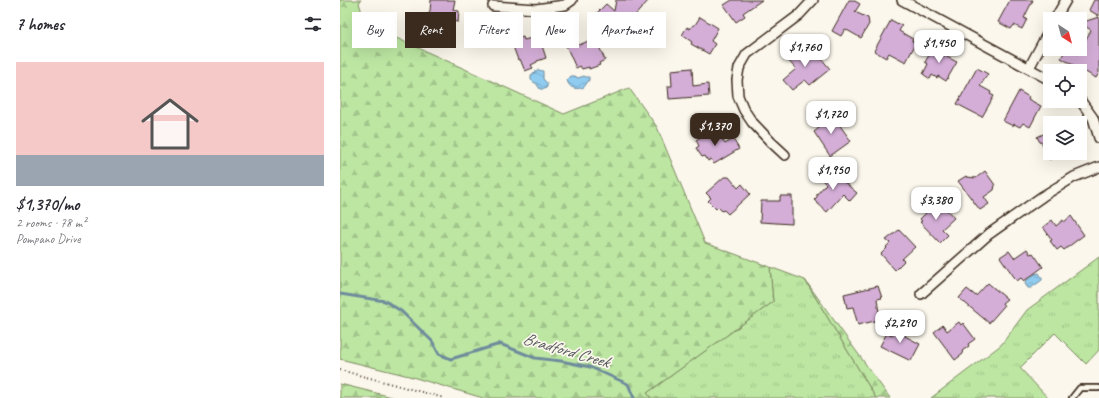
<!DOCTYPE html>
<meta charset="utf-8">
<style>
:root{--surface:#fff;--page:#f2f2f3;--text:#2b2b33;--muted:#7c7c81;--accent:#3b2a1e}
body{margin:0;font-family:Caveat,sans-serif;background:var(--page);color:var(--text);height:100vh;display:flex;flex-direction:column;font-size:15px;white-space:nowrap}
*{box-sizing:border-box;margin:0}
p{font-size:13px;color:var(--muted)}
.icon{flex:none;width:22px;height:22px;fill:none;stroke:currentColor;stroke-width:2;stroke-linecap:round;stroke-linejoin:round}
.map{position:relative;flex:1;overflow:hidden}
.drawer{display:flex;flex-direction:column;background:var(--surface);width:340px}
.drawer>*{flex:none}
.banner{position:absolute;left:12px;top:12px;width:380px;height:36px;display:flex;gap:8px}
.needle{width:26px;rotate:144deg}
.fabs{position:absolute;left:703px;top:12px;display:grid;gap:8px}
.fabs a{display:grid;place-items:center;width:44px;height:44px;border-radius:0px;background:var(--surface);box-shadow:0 4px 16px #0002;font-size:20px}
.price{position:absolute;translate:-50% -34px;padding:0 9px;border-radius:8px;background:#fff;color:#222;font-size:13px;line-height:26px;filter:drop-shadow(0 1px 2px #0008)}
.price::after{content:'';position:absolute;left:50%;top:24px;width:12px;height:9px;margin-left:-6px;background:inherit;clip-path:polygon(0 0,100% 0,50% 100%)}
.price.on{background:var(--accent);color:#fff}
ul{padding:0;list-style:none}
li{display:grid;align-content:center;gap:8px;height:212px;padding:0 16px}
li span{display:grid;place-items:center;height:124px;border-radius:0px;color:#555}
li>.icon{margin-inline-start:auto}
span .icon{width:72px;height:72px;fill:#fffc;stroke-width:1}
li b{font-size:17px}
h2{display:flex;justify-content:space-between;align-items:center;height:48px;padding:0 16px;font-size:17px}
.pill{padding:0 14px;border-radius:0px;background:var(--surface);box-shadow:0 4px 16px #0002;font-size:14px;line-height:36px}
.pill.on{background:var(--accent);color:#fff}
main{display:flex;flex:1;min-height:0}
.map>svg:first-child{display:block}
</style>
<main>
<section class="drawer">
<h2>7 homes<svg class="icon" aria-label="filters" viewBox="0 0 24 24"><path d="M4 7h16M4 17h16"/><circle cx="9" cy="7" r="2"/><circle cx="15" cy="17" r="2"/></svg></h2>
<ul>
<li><span style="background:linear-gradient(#f6c9c9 75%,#9aa5b1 0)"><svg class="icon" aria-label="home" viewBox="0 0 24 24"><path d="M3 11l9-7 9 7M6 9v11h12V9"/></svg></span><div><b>$1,370/mo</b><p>2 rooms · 78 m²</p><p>Pompano Drive</p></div></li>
</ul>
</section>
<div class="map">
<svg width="759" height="398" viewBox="0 0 759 398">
<defs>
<pattern id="grass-tufts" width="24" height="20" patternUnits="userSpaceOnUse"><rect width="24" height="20" fill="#bce6a2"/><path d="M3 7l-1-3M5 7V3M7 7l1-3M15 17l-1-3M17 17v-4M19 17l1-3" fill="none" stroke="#a2c58b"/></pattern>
<pattern id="forest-firs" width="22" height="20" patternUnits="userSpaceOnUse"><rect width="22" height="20" fill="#bce6a2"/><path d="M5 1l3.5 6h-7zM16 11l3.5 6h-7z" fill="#a2c58b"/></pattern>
<pattern id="water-waves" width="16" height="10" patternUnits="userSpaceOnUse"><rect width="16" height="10" fill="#90cbf0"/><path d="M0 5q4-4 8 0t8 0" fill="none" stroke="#7daecd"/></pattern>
</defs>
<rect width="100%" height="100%" fill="#fbf7ec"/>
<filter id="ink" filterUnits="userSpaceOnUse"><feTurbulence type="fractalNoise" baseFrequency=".025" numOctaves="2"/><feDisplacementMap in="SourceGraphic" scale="8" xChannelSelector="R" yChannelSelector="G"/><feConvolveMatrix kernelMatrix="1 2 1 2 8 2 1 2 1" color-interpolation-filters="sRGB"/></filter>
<g filter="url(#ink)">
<g fill="url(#grass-tufts)" stroke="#7c8860">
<path d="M759 257V350L746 364 715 333 680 368 708 398H591L661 345 687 310Z"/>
<path d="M430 267 465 280 536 398H311L307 393 433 302Z"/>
</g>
<g fill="url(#forest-firs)" stroke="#7c8860">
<path d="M0 0H21L19 3 25 22 52 36 224 114 289 88 317 127 365 243 430 267 433 302 307 393 311 398H143L69 376 0 359Z"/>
<path d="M465 280 550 398H536Z"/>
<path d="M0 384 56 398H0Z"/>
</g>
<g fill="url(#water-waves)" stroke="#6e8b9c">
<path d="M198 70 203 71V79L207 83V87L205 89H200L196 83 193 82 191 80V75Z"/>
<path d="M231 76H235L238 78 244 76 246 77H249V80L244 87C237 90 229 89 227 80Z"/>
<path d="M699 273 702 278V280L691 288H688L685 284 686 281 695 274Z"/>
</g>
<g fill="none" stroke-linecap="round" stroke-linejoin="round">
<path stroke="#6e8b9c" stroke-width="3" d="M0 294 45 301 61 311 92 341 99 354 111 359 160 344 195 358 221 361 250 367 288 384 294 398"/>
</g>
<g fill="#d4aed7" stroke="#3b2a1e">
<path d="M91 0H115L113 10 119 11 118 22 87 19 88 13 90 11Z"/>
<path d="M276 0H309L288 23 292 26 282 36 257 13 266 4 274 11Z"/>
<path d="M392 0H422L403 13 405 16 396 22 384 5Z"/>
<path d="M509 0H513L520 4 515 12 528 18 529 24 521 38 505 29 501 36 492 31Z"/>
<path d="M670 0H693L684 18 687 19 682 29 674 25 671 29 658 22Z"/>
<path d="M754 0H759V16L749 10Z"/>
<path d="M360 17 378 28 371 41 375 44 369 54 351 44 352 42 342 35 347 27 350 29 353 25H355Z"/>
<path d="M759 17V73L756 78 721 58 726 49H729L738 54 751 30 740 23Z"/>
<path d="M551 20 562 26 559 31 573 39 572 41 576 43 566 62 549 53 546 58 534 51Z"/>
<path d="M199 36 206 58 197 61V62L191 65 193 68 185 71 180 59 178 60 171 41 183 37 184 40Z"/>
<path d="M235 36 239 45 253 39 256 45 258 44 265 60 259 63 260 65 249 69V67L242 69 240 66 236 68 224 41Z"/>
<path d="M595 45 606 51 603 55 617 62 606 81 598 76 597 78 592 75 590 79 583 74 588 64 585 62Z"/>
<path d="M472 47 490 69 470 85 465 80 452 90 443 80 456 69 445 57 454 50 458 55 466 48 468 50Z"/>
<path d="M352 68 353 86 368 84 369 96 329 99 328 86H332L331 70Z"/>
<path d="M637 68 648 74 640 86 651 92 650 94 654 96 642 117 617 104Z"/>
<path d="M679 91 689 97 688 99 701 106 690 127 683 123 680 127 674 124 673 126 663 121Z"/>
<path d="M491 113 511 141 490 156 474 132 479 128 476 124Z"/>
<path d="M377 130 385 144 393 139 399 149 374 164 371 159 368 161 365 156 362 157 356 148 359 146 356 140 370 131 372 133Z"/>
<path d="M710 131V160L702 143 700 142 697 137Z"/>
<path d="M490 170 517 193 510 201 503 194 487 212 474 200 477 197V194L486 184 482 180Z"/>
<path d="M645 171 655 185 654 190 644 197 649 204 640 210 618 181 626 176 627 177 636 178Z"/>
<path d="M384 177H389L398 188 402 184 410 194 388 214 384 210 382 211 378 207 376 209 368 201 371 198 366 193Z"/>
<path d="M440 196H452V224L420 222 421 201H440Z"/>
<path d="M586 202 593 210 601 203 614 218 602 229 608 235 600 243 580 222 582 221 580 219 586 213 580 207Z"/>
<path d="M731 216 744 235 724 250 721 247 717 250 710 241 712 240 703 227 712 220 716 226 723 220 724 222Z"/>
<path d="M559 230 575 247 562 259 564 261 555 270 541 254 547 248 546 247 550 243 546 240Z"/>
<path d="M687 249 690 254 693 253 703 267 684 281 681 278 677 281 660 257 669 251 674 258Z"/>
<path d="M648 283 667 299 662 303 664 306 649 323 619 298 627 289 636 296Z"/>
<path d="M538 286 542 298 537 299 539 313 537 316 539 320 518 325 513 307 507 308 504 294Z"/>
<path d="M619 322 621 325 623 323 635 339 628 344 629 346 622 351 623 354 615 360 594 332 603 325 607 331Z"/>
<path d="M557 327 566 332 565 336 580 344 571 361 540 346 547 333 552 335Z"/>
</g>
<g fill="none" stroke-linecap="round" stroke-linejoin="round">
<g stroke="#3b2a1e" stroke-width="8">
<path id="lane" d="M732 398 740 388H759"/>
</g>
<g stroke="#3b2a1e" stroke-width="12">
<g id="street">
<path d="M562 0 710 80"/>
<path d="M153 6 196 9 225 5 232 0"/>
<path d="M715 19 726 0"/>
<path d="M689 68 710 29"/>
<path d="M740 100 753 118 759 138"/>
<path d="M445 155 431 142 412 122 404 110 398 96 397 80 399 68 407 54 459 15 473 0"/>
<path d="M581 294 649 234 703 196 734 177 759 167"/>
</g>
</g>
<path stroke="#3b2a1e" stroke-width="2" stroke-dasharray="1 3" stroke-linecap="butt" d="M0 370 104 398"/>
<use href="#lane" stroke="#fbf7ec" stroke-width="4.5"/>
<use href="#street" stroke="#fbf7ec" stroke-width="9"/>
</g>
</g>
<g text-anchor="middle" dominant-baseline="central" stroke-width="3.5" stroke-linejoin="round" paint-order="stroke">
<g font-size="17" font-style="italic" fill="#545a5d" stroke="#fbf7ec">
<text transform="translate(226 350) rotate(16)">Bradford Creek</text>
</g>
</g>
</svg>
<div class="fabs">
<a><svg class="needle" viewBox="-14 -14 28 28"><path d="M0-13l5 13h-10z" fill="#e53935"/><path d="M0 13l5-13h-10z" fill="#7c7c81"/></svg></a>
<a><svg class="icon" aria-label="locate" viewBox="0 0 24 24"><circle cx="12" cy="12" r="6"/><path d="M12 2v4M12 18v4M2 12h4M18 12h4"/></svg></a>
<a><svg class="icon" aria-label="layers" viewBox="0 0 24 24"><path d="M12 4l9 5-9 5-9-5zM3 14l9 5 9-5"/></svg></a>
</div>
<b class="price" style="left:599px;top:64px">$1,450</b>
<b class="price" style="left:465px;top:68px">$1,760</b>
<b class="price" style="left:491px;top:135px">$1,720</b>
<b class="price on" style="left:375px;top:147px">$1,370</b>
<b class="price" style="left:493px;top:191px">$1,950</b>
<b class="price" style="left:596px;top:221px">$3,380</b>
<b class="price" style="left:560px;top:344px">$2,290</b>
<div class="banner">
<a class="pill">Buy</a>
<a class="pill on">Rent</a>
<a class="pill">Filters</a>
<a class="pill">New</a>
<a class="pill">Apartment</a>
</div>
</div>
</main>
